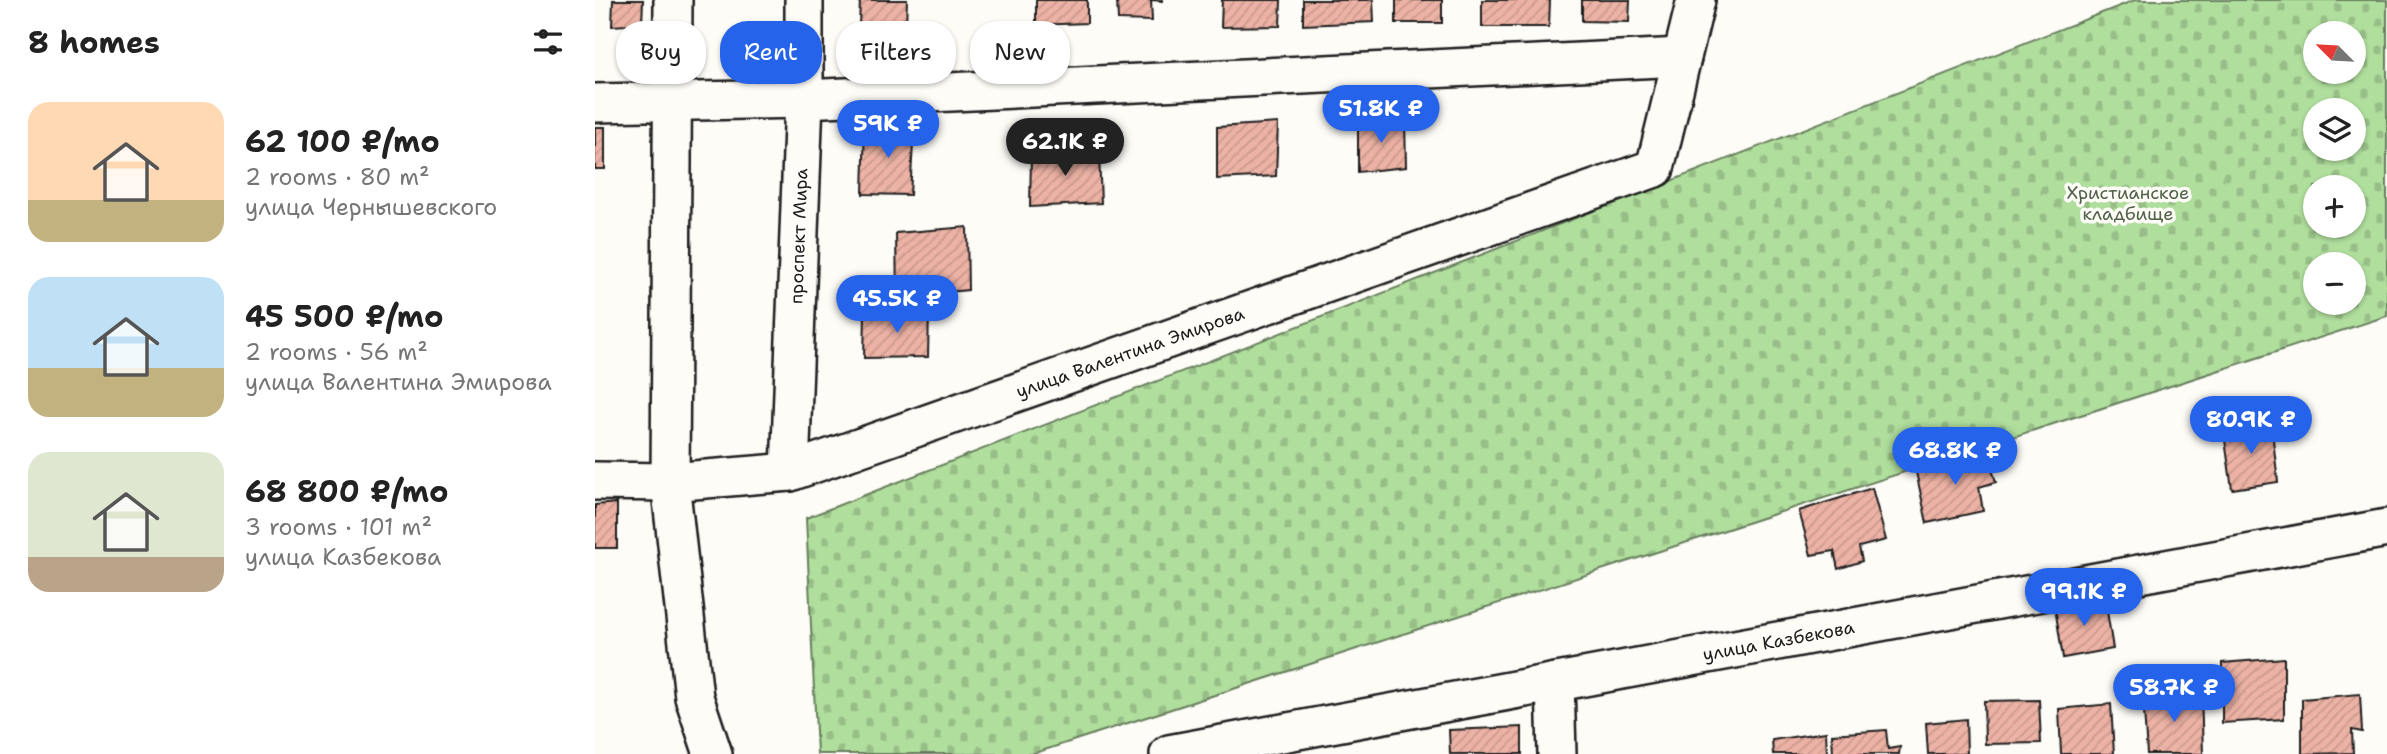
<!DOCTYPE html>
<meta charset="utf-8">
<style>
:root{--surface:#fff;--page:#f6f6f6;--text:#222;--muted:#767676;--accent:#2563eb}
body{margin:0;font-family:"Shantell Sans",sans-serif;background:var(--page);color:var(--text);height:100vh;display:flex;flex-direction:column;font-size:26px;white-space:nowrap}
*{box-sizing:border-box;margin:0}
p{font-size:23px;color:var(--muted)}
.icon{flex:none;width:38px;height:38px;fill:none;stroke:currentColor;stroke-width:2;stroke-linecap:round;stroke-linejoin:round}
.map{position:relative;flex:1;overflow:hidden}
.details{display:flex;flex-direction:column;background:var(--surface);width:595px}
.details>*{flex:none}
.top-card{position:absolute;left:21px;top:21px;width:665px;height:63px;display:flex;gap:14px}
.needle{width:46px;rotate:294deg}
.tools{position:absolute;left:1708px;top:21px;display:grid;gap:14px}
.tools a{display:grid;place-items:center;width:63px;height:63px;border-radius:50%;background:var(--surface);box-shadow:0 2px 5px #0004;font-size:35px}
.price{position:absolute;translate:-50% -60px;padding:0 16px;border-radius:24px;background:var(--accent);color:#fff;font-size:23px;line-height:46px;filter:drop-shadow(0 2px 4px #0008)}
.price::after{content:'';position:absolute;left:50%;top:42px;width:21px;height:16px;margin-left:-10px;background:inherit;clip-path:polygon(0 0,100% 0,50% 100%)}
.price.current{background:#222;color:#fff}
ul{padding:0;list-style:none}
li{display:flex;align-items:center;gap:21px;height:175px;padding:0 28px}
li span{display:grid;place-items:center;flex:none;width:196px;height:140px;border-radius:21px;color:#555}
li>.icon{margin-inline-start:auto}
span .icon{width:84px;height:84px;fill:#fffc;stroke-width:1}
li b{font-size:30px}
h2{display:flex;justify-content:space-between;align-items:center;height:84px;padding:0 28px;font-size:30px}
.tag{padding:0 24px;border-radius:28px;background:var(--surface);box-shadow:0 2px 5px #0004;font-size:24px;line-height:63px}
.tag.current{background:var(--accent);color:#fff}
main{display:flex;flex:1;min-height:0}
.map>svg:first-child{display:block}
</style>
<main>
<section class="details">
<h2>8 homes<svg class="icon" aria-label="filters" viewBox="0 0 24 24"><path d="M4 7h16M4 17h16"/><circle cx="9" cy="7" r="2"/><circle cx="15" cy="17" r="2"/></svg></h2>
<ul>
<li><span style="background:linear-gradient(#ffd9b3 70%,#c2b280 0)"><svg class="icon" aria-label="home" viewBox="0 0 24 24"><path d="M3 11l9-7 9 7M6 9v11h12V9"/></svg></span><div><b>62 100 ₽/mo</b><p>2 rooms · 80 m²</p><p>улица Чернышевского</p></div></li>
<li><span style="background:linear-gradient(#bfe0f5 65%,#c2b280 0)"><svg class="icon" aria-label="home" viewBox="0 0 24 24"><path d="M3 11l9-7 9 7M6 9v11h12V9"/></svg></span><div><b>45 500 ₽/mo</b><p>2 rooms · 56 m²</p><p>улица Валентина Эмирова</p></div></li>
<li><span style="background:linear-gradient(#dfe7d0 75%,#b9a48a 0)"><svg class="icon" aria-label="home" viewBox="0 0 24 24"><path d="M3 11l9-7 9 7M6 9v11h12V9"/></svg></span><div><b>68 800 ₽/mo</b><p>3 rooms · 101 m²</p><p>улица Казбекова</p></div></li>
</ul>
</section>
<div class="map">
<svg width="1792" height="754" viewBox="0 0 1792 754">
<defs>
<pattern id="cemetery-stones" width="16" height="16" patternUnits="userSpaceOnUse" patternTransform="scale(1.75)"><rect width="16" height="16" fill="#b0de9d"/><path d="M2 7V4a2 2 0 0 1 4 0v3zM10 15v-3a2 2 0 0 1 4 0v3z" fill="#97be87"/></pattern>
<pattern id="building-hatch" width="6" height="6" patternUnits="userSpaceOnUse" patternTransform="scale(1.75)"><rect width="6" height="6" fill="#ecb2a5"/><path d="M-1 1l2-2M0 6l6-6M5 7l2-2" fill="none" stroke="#ca988d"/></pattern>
</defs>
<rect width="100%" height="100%" fill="#fdfcf7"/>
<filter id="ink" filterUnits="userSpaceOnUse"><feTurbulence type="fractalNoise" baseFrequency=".0143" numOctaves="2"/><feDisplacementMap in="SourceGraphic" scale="14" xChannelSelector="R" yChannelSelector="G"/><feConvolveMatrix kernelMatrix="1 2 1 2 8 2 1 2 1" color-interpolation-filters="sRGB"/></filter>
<g filter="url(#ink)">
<path fill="url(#cemetery-stones)" stroke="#667d5c" stroke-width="2" fill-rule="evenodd" d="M1540 0H1792V316L437 754H222L211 518ZM1720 33H1759V72H1720ZM1720 110H1759V149H1720ZM1720 187H1759V226H1720ZM1720 264H1759V303H1720Z"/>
<g fill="url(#building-hatch)" stroke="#1c1c1c" stroke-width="2">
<path d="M18 0H48L47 24 17 26Z"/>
<path d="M265 0H312L311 26 264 27Z"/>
<path d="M441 0H492V23L441 25Z"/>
<path d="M522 0H567V1L556 0 557 21 523 20Z"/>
<path d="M627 0H686L685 26 626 27Z"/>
<path d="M708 0H778L779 22 708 25Z"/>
<rect x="801" y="0" width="46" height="23"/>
<path d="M887 0H955L954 27H887Z"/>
<path d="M987 0H1035L1034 22 987 21Z"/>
<path d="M810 119 811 167 763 172V120Z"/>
<path d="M683 123 681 176 622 179V127Z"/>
<path d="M270 124 319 126 315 195 268 194Z"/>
<rect x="0" y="127" width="10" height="42"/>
<path d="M483 145V153H504L506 203 435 207 436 156H456L454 148Z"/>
<path d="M372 227 373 290 302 297 301 233Z"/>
<path d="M334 312 333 357 269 358 270 313Z"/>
<path d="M1676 422 1683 482 1637 489 1629 433Z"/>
<path d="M1391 449 1401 482 1384 487 1388 511 1332 523 1321 472Z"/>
<path d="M1277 488 1291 540 1264 547 1267 561 1243 569 1239 551 1216 555 1204 511Z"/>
<path d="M22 503V548H0V505Z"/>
<path d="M1510 598 1518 649 1468 658 1460 608Z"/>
<path d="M1689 658V719L1627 723V663Z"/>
<path d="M1606 692 1608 754H1552L1548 696Z"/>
<path d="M1765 694 1767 732 1757 730 1758 753 1707 754V699Z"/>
<path d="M1444 700 1446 743 1390 744 1389 701Z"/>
<path d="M1516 704 1519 754H1466L1464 709Z"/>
<path d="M1371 719 1372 754H1333L1331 723Z"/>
<path d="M927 727V754H855L854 730Z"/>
<path d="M1291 730 1293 749 1305 747 1304 754H1238L1237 734Z"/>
<path d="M1231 732 1232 754H1178L1177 740Z"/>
</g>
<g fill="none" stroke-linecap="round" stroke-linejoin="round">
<g stroke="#1c1c1c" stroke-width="42">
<g id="minor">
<path d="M78 0 75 482 99 697 118 754"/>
<path d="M0 103 209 99 1087 57"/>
<path id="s1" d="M195 472 209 99V0"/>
<path id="s2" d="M0 481 75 482 195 472 1060 168 1101 0"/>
<path d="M960 682 962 754"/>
<path id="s3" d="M574 754 1792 528"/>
</g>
</g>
<use href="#minor" stroke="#fdfcf7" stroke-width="37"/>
</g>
</g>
<g text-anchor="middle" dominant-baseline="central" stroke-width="7" stroke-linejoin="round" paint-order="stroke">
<g font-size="18" fill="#506049" stroke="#fdfcf7">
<text x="1533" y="193">Христианское<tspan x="1533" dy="21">кладбище</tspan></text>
</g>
<g font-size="18" fill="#1c1c1c" stroke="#fdfcf7">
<text stroke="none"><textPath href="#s1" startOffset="236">проспект Мира</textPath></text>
<text stroke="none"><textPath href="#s2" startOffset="556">улица Валентина Эмирова</textPath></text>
<text stroke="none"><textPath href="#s3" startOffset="620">улица Казбекова</textPath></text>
</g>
</g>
</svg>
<div class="tools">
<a><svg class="needle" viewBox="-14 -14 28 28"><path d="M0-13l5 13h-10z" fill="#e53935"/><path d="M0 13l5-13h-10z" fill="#767676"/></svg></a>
<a><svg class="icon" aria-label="layers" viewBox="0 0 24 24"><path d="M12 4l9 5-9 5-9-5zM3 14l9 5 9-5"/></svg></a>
<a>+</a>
<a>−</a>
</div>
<b class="price" style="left:786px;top:145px">51.8K ₽</b>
<b class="price" style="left:293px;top:160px">59K ₽</b>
<b class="price current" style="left:470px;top:178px">62.1K ₽</b>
<b class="price" style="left:302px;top:335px">45.5K ₽</b>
<b class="price" style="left:1656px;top:456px">80.9K ₽</b>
<b class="price" style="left:1360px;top:487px">68.8K ₽</b>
<b class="price" style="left:1489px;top:628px">99.1K ₽</b>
<b class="price" style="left:1579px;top:724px">58.7K ₽</b>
<div class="top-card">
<a class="tag">Buy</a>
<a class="tag current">Rent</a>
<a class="tag">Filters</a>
<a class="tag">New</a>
</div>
</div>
</main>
